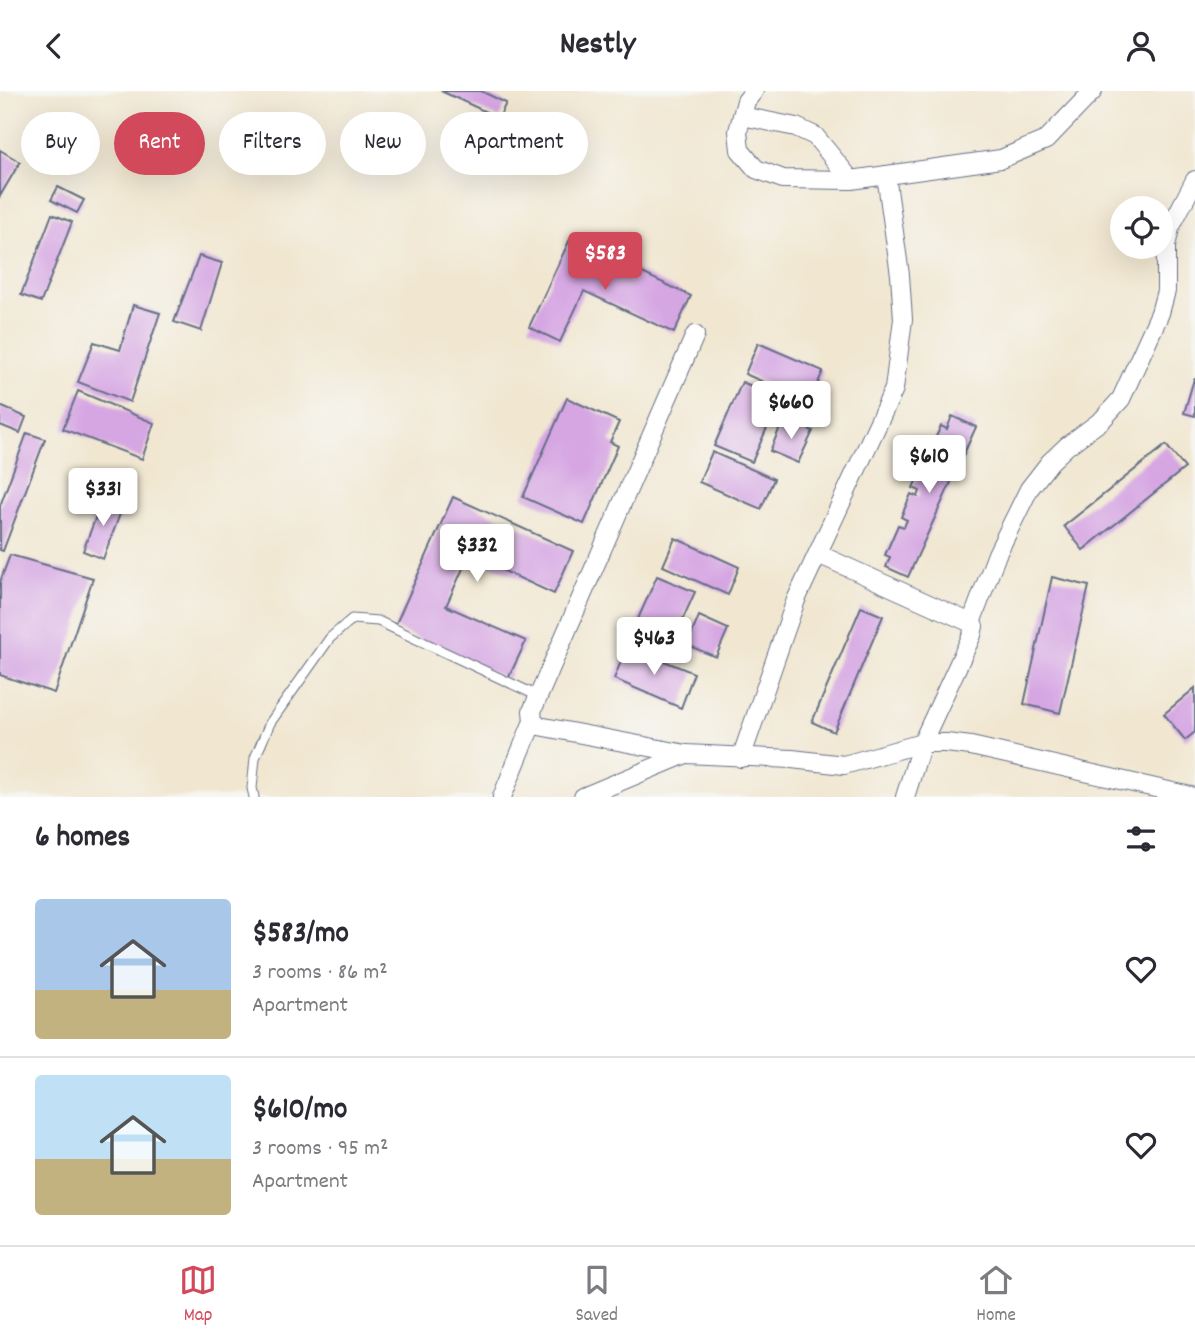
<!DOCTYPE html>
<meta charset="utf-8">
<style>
:root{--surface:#fff;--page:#f7f7f7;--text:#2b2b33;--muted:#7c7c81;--line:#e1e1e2;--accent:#d1495b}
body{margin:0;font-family:Dekko,sans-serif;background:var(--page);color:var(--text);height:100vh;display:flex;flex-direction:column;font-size:26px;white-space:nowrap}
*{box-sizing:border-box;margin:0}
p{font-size:23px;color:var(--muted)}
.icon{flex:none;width:38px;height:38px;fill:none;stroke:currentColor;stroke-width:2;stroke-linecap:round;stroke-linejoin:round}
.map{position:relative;height:706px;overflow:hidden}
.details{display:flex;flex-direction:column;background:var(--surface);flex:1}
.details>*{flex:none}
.hud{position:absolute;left:21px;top:21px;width:700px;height:63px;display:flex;gap:14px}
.buttons{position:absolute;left:1110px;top:105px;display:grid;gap:14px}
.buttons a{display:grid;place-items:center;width:63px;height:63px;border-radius:50%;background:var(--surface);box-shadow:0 7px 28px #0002;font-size:35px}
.price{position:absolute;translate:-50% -60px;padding:0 16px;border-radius:7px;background:#fff;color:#222;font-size:23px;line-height:46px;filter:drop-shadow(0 2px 4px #0008)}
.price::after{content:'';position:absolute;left:50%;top:42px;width:21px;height:16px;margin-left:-10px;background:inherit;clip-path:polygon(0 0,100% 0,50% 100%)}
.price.active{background:var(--accent);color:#fff}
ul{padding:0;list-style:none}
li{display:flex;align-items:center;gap:21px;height:175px;padding:0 35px}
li+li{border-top:2px solid var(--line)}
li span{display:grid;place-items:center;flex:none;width:196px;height:140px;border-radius:7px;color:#555}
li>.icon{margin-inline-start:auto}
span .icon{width:84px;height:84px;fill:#fffc;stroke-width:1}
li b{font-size:30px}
h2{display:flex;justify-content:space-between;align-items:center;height:84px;padding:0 35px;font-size:30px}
.pill{padding:0 24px;border-radius:32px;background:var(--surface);box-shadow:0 7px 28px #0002;font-size:24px;line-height:63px}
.pill.active{background:var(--accent);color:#fff}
header{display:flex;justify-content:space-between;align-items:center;height:91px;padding:0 35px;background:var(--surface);font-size:32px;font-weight:700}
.menu{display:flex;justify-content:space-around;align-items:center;height:98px;border-top:2px solid var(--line);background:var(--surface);font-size:19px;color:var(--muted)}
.menu a{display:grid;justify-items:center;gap:4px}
.menu .active{color:var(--accent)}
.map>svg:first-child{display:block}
</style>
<header><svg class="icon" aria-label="back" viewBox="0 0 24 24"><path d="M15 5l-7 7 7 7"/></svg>Nestly<svg class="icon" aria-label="person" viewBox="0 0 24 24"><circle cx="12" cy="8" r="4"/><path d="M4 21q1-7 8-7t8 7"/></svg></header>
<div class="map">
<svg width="1195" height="706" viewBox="0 0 1195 706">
<rect width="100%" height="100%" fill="#f6f6f2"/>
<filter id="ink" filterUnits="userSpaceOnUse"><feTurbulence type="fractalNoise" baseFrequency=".0143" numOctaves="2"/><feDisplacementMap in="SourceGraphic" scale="14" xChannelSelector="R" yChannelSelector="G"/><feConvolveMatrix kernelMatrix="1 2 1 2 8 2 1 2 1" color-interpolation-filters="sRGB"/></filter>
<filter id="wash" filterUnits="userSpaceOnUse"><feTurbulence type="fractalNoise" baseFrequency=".00686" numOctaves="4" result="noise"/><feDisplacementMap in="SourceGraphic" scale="28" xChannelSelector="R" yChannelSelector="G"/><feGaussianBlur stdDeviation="1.57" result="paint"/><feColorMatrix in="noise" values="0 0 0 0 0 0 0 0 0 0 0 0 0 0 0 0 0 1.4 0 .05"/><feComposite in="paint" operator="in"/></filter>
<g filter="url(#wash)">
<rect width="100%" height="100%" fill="#f1e7d1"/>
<g id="blocks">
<g fill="#d6a6e3">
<path d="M441 0H481L506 12 499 27Z"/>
<path d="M0 59 20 71 0 105Z"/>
<path d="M58 96 84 109 77 122 51 109Z"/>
<path d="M52 123 72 131 41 211 21 204Z"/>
<path d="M570 148 691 205 674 242 584 200 560 251 529 236Z"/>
<path d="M199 165 222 172 201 240 174 231Z"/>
<path d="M133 214 160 222 130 311 78 291 94 251 120 259Z"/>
<path d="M758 252 823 280 810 311 745 283Z"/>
<path d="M1194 288H1195V325L1184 322Z"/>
<path d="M742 291 780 307 752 371 714 355Z"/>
<path d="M78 300 154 332 142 368 63 338Z"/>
<path d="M567 307 619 331 610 351 618 355 584 433 523 406Z"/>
<path d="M0 315 26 326 20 342 0 334Z"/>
<path d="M952 325 976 336 908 486 886 476 890 466 885 464 898 434 904 436 907 429 901 426 911 403 918 406 920 400 913 397 924 371 932 375 935 368 927 365 941 335 947 338Z"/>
<path d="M784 327 813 340 798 372 770 360Z"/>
<path d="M27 342 45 348 3 460 0 459V415Z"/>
<path d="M1166 354 1185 377 1083 459 1064 435Z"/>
<path d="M712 361 774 388 761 418 699 391Z"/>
<path d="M453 406 573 460 554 503 469 464 446 515 526 550 508 588 394 537Z"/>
<path d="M103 407 123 415 103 468 83 460Z"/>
<path d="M675 447 739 476 728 504 663 475Z"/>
<path d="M10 464 93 487 54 602 0 584V491Z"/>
<path d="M657 485 695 501 667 563 630 546Z"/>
<path d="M1052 486 1089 495 1060 622 1024 613Z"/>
<path d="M861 516 883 525 834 641 812 631Z"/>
<path d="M699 525 728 538 716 566 687 554Z"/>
<path d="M627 555 694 582 681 617 614 588Z"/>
<path d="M1195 597V641L1185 649 1164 623Z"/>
</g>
</g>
</g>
<g filter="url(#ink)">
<use href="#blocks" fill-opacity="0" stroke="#666f86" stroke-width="2"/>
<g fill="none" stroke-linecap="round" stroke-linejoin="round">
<g stroke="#666f86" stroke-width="11">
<path id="lane" d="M254 706 252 697 255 667 270 632 330 547 352 528 378 530 538 605"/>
</g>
<g stroke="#666f86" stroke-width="20">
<g id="street">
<path d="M754 0 746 10 738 40 740 59 756 78 783 88 851 89 1001 68 1046 49 1093 0"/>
<path d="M742 25 796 36 815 45 851 89"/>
<path d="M818 463 971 532 974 535 972 544 922 652 905 706"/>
<path d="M971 532 997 463 1029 398 1050 371 1067 355 1102 329 1121 308 1160 222 1166 200V155L1170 137 1195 89"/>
<path d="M533 630 539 635 686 663 792 668 844 674 922 652H946L971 655 1195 706"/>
<path d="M741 667 796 509 894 298 903 228 900 184 886 84"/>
<path d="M502 706 533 630 532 620 695 244"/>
<path d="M583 706 686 663"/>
</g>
</g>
<use href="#lane" stroke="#fff" stroke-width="9"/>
<use href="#street" stroke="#fff" stroke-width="18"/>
</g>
</g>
</svg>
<div class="buttons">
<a><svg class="icon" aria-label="locate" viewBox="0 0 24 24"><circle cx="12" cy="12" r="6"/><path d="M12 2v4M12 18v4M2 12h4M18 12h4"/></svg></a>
</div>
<b class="price active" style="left:605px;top:201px">$583</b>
<b class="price" style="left:791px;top:350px">$660</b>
<b class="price" style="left:929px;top:404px">$610</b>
<b class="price" style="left:103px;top:437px">$331</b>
<b class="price" style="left:477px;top:493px">$332</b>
<b class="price" style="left:654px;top:586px">$463</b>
<div class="hud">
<a class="pill">Buy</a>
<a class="pill active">Rent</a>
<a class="pill">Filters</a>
<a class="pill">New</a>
<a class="pill">Apartment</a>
</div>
</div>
<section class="details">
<h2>6 homes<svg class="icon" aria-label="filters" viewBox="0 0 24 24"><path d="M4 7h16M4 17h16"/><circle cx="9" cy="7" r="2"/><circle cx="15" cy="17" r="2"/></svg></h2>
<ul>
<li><span style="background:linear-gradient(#a9c7e8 65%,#c2b280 0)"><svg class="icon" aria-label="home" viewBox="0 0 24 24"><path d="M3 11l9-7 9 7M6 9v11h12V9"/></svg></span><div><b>$583/mo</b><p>3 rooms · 86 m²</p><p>Apartment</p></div><svg class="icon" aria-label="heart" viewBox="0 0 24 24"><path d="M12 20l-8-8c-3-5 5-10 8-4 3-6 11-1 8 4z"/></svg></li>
<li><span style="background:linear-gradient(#bfe0f5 60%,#c2b280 0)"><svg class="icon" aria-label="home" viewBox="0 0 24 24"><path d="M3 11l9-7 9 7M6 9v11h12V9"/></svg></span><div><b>$610/mo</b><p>3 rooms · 95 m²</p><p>Apartment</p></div><svg class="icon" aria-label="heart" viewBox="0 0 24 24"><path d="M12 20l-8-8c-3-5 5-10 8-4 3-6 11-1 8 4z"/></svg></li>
</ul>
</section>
<nav class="menu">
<a class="active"><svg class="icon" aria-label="map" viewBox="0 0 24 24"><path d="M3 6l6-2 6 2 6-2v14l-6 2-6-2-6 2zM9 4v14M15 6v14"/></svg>Map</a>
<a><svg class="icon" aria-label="saved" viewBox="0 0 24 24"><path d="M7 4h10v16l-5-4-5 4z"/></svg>Saved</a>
<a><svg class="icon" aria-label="home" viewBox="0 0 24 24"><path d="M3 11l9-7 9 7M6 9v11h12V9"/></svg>Home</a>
</nav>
